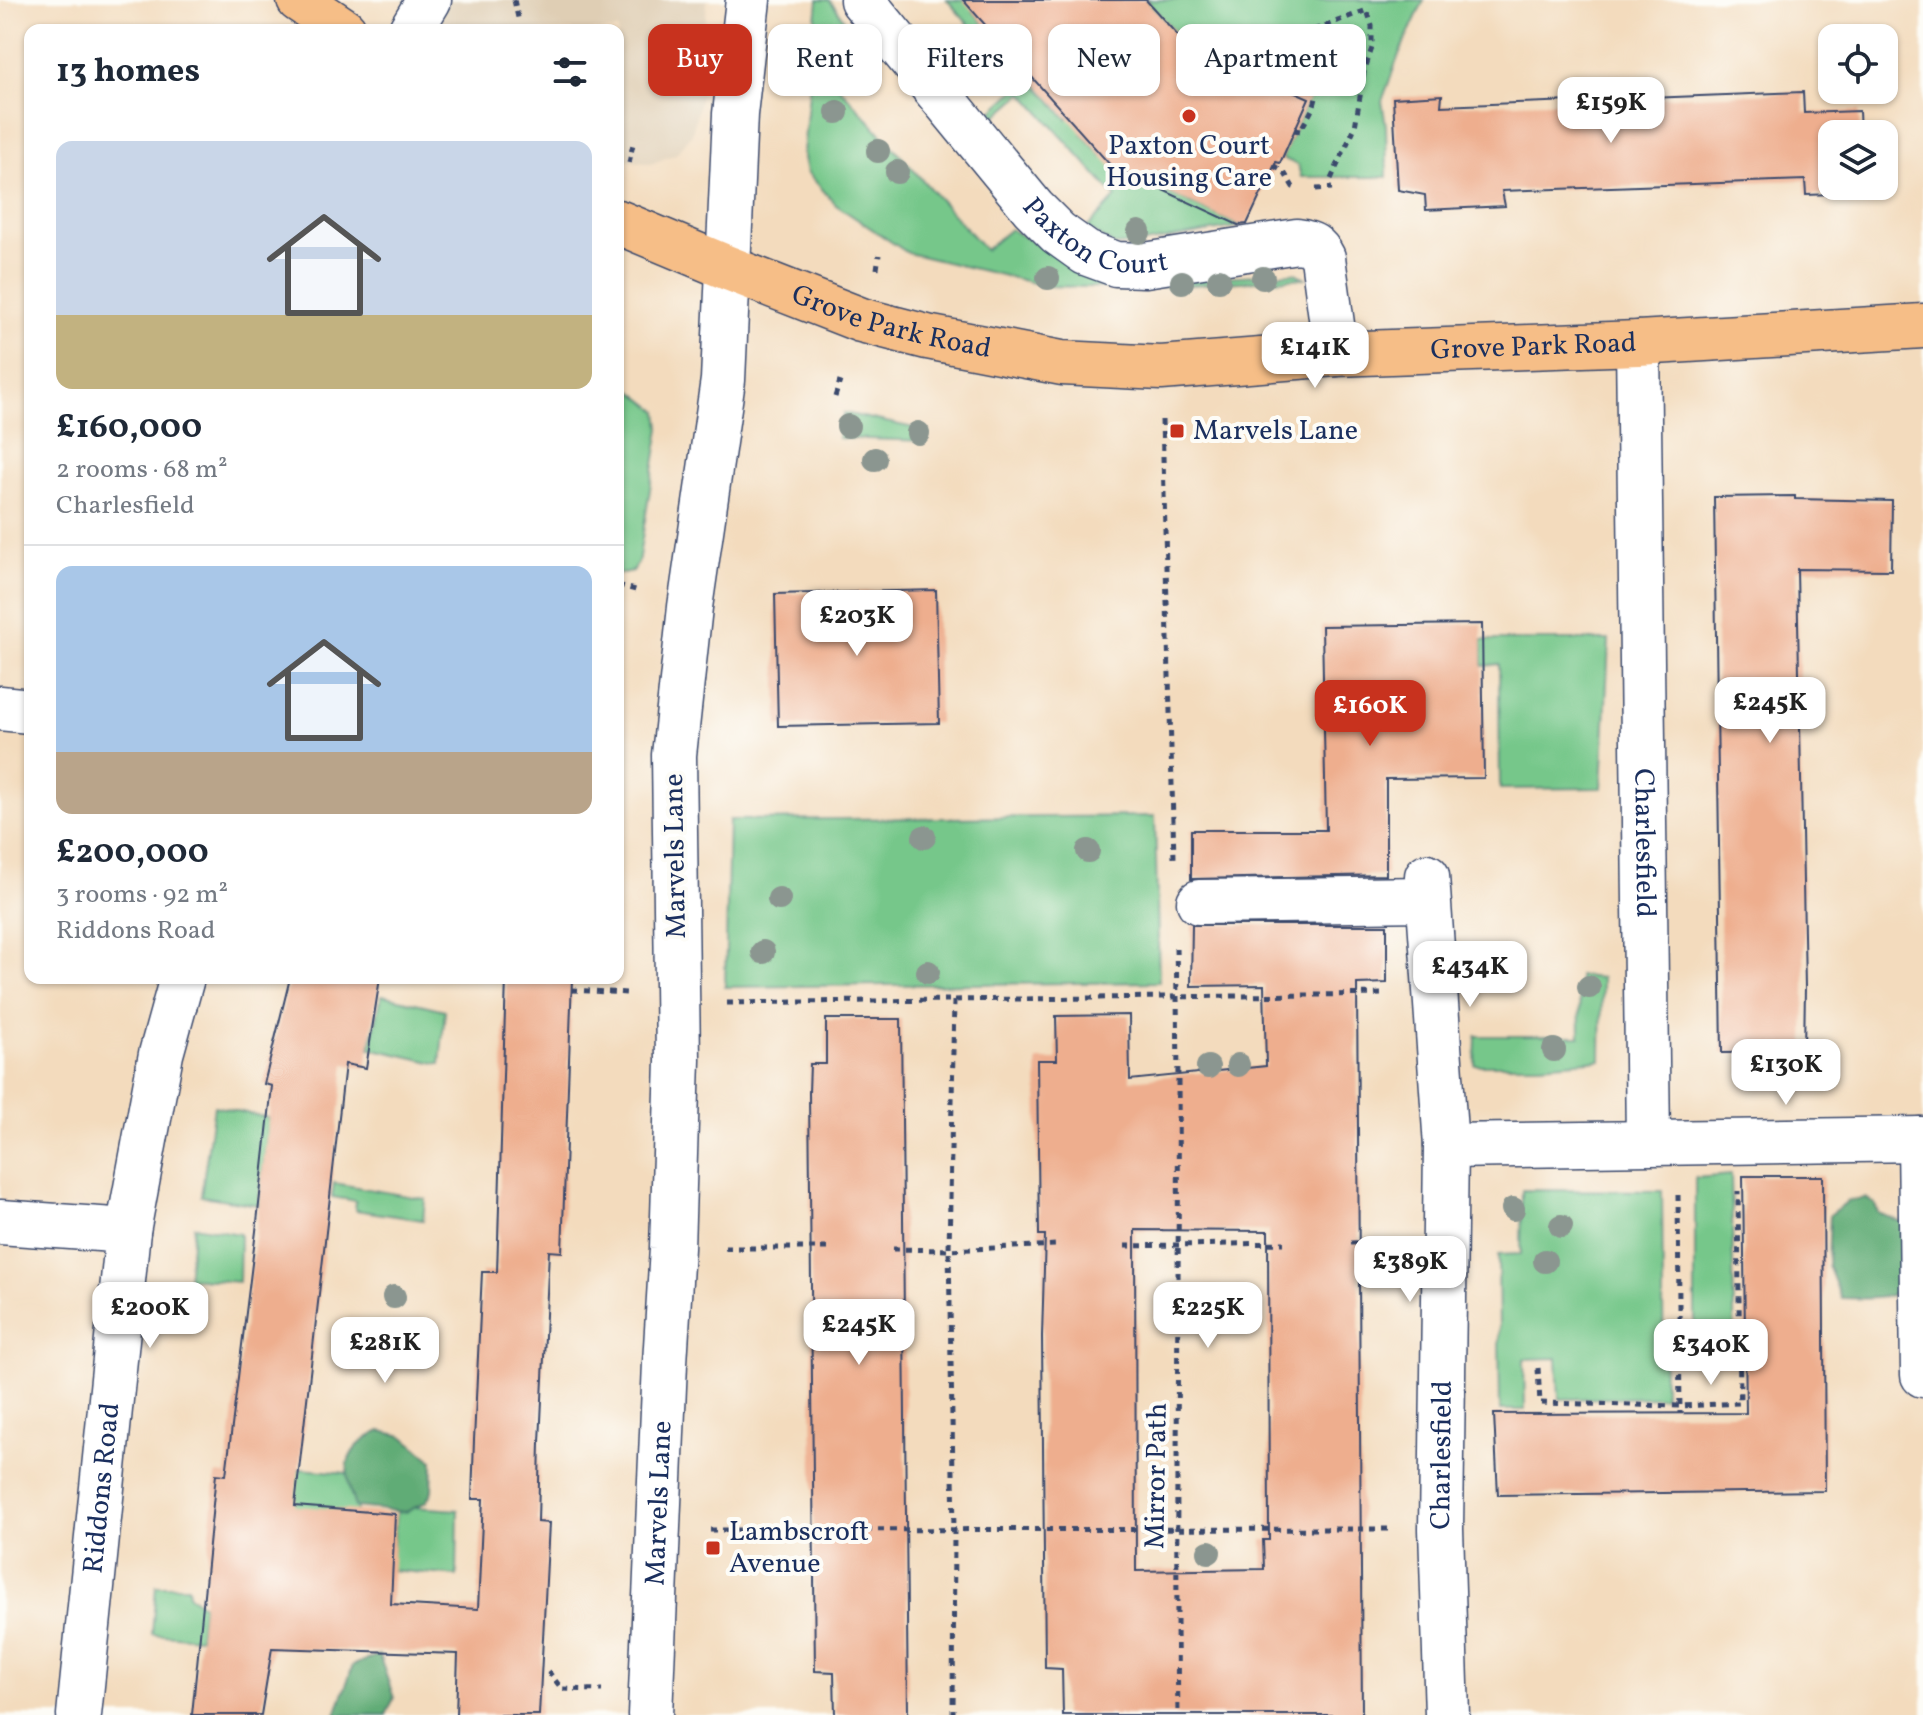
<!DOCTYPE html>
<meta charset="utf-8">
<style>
:root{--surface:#fff;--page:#f2f2f3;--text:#1f2937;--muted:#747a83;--line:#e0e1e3;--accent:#c8321e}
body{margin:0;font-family:Vollkorn,serif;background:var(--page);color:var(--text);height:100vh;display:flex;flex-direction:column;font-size:30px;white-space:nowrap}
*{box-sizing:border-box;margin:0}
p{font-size:26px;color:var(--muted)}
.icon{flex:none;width:44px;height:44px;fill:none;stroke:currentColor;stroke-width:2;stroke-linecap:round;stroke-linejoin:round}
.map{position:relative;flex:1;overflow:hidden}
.sheet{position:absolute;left:24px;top:24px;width:600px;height:960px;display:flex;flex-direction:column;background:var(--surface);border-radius:16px;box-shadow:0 2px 6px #0004}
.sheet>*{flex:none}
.top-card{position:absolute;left:648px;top:24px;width:760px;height:72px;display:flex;gap:16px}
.buttons{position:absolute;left:1818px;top:24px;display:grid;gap:16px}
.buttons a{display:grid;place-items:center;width:80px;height:80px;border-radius:16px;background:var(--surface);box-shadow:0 2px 6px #0004;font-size:40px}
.price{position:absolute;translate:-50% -68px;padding:0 18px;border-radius:16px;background:#fff;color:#222;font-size:26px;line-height:52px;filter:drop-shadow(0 2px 4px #0008)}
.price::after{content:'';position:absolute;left:50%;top:48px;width:24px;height:18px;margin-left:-12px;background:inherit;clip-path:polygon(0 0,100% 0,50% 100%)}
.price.selected{background:var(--accent);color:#fff}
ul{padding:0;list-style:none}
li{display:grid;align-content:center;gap:16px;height:424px;padding:0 32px}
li+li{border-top:2px solid var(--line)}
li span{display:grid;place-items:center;height:248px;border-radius:16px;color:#555}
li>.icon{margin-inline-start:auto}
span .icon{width:144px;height:144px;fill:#fffc;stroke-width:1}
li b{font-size:34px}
h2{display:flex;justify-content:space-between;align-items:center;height:96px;padding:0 32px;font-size:34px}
.chip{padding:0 28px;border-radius:16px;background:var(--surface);box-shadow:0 2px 6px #0004;font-size:28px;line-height:72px}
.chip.selected{background:var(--accent);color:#fff}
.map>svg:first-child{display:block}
</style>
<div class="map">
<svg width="1923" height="1715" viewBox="0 0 1923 1715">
<rect width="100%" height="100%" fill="#fdfcf7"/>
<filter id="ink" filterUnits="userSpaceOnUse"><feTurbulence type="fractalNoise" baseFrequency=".0125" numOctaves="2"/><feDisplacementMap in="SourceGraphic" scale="16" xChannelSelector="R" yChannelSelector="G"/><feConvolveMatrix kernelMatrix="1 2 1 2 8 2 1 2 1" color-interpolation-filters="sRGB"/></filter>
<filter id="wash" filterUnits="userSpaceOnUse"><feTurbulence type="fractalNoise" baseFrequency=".006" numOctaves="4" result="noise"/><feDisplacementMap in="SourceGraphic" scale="32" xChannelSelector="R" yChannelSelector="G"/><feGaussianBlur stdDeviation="1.8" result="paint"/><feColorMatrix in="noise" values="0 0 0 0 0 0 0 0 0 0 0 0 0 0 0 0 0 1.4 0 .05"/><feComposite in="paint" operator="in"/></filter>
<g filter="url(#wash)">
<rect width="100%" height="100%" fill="#f3dbbd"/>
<path fill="#dfceb4" d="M401 0H707L701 95 692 134 676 154 651 164 624 160 618 155V30H442Z"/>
<g fill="#76c78a" stroke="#487b74" stroke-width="2">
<path d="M818 0H829C840 12 848 24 853 39L823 69 985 250 1010 229 1084 272 1127 288 1047 286 908 253 836 205 807 172 803 153Z"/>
<path d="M947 0H976L973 11 1009 54 968 89 961 82 992 51Z"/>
<path d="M1146 0H1424L1400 52 1382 101 1386 126 1387 177H1301L1298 165 1282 158 1309 98 1275 83 1277 77 1251 66 1248 72 1232 64 1225 76 1206 67Z"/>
<path d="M1030 77 1067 119 1074 113 1083 135 1102 156 1108 151 1127 174 1240 226 1144 243 1114 245 1087 228 1116 197 1023 93 994 118 990 113Z"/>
<path d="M1295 273 1305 278 1155 287 1169 280Z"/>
<path d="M618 380 658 411 660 428 638 563 633 571 618 574Z"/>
<path d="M844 413 928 431 926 441 838 438Z"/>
<path d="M1482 640H1609L1602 788 1500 789 1499 664 1483 666Z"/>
<path d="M1155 816 1159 982 725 987 729 820Z"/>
<path d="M1579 976 1602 978 1601 1060 1540 1065H1475L1476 1036H1580Z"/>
<path d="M382 995 445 1010 440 1064 370 1048Z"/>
<path d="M214 1106 269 1118 259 1205 201 1196Z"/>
<path d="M1731 1175 1735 1357H1695V1178Z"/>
<path d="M334 1183 425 1199 423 1220 355 1210 356 1201 332 1197Z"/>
<path d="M1522 1190 1662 1191 1664 1397 1559 1399 1557 1358 1524 1359 1525 1410H1500L1498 1255 1521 1254Z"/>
<path d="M194 1226 240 1234 239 1282 188 1278Z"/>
<path d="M288 1468 359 1474 356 1521 280 1539Z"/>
<path d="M398 1506 458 1510 457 1576 390 1570Z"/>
<path d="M156 1586H188L189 1596 203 1605 199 1638 152 1634Z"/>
</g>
<g fill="#60ac76" stroke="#3e6e6a" stroke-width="2">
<path d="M1866 1198 1875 1204 1878 1213 1904 1223C1907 1290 1916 1301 1841 1298L1828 1265 1830 1215 1848 1201Z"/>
<path d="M381 1431 403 1436 433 1461 432 1491 426 1502 406 1512 355 1507C342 1470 342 1448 381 1431Z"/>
<path d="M379 1655 394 1698 386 1715H336L353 1665Z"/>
</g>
<g id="blocks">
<g fill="#eeae8e" fill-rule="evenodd">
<path d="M963 0H1146L1222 85 1232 64 1309 98 1280 163 1276 162 1247 224 1238 225 1111 166Z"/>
<path d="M1803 92 1804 113 1859 111 1860 134H1832V186H1862V193L1806 195 1805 180 1502 191 1505 206 1426 210 1425 195 1398 190 1393 98 1442 95 1441 106Z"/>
<path d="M1795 496V499L1892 501 1891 570 1797 569 1805 987 1804 1052 1722 1053 1714 497Z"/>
<path d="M936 590 939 723 778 726 775 594Z"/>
<path d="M1482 624 1484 778 1386 779V875L1191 879V830H1326L1322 626Z"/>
<path d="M1192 925H1387V983L1357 984 1362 1715H1063L1062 1669 1045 1668 1042 1336 1045 1235H1039L1037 1060H1057L1056 1016 1129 1015 1130 1080 1266 1066 1264 985 1191 986ZM1135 1230 1268 1231 1269 1540H1263L1264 1569 1136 1571Z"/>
<path d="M290 978H380L366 1068 345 1064 295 1506 395 1514 391 1604 478 1609 483 1499H472L474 1440 482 1272H497L506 978H572L562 1252 549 1251 540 1442 538 1522 549 1523 539 1715H456L458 1654 272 1648 261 1715H192L216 1474 226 1475 256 1231 272 1086 264 1084Z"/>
<path d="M826 1019H901L908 1715H835L834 1672 815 1671 809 1093 810 1064H826Z"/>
<path d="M1743 1176H1823L1825 1491 1498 1495 1494 1414 1746 1413Z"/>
</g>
</g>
</g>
<g filter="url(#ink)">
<use href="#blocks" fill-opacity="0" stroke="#3b496c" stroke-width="2"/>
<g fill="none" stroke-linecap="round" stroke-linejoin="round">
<g stroke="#3b496c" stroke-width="47">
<g id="minor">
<path id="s1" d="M862 0 1033 208 1058 233 1086 253 1116 264 1145 265 1297 241C1311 243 1317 246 1323 258L1336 354"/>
<path d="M411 30 429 0"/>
<path id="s2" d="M1638 343 1648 1141"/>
<path d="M0 708 30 711"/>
<path d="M1427 876 1446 1146"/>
<path d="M1199 902 1428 899"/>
<path d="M1920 1139 1923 1375"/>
<path d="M0 1222 128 1231"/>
<path id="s3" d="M79 1715 128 1231 161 1054 182 978"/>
<path id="s4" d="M650 1715 665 1363 672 1248 678 1060 674 755 690 607 723 380 735 114 748 0"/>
<path id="s5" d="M1447 1715 1441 1529 1446 1146 1923 1139"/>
</g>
</g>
<g stroke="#3b496c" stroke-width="47">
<g id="major">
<path d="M299 0 344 30"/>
<path id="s6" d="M618 222 728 268 861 320 927 337 1062 363 1161 368 1336 354 1638 343 1923 326"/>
</g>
</g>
<g stroke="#3b496c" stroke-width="5" stroke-dasharray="6 6" stroke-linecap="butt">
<path d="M514 0 519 22"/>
<path d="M995 85 1020 65"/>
<path d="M1294 130 1300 131C1305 121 1315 108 1316 97 1318 74 1302 56 1303 34L1367 10 1372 26V48L1364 72 1355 127 1331 179"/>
<path d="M629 163 633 144"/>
<path d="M1274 166 1284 172 1293 187 1298 189"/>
<path d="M1316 189 1332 188"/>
<path d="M877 269 879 255"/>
<path d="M835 397 840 381"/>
<path d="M1162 420 1174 858"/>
<path d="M618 585 639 591"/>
<path d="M1176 948C1182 1204 1174 1459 1178 1715"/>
<path d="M572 990 627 993"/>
<path d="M727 1003 1385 994"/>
<path d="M1678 1195 1680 1414"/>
<path d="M1351 1243 1396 1242"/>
<path d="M1125 1246 1284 1243"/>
<path d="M725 1248H828"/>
<path d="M893 1249 949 1250 1057 1245"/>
<path d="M1538 1368 1540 1403 1681 1406 1740 1403 1738 1191"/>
<path d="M710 1530 1392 1529"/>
<path d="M548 1671 562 1689 602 1690"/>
<path d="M953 1715 954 1530 949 1250 954 1001"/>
</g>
<use href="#minor" stroke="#fff" stroke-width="44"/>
<use href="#major" stroke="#f6be87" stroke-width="44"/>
</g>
<g fill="#8b9690">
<circle cx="837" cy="112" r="12"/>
<circle cx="878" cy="151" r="12"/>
<circle cx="897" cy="172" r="12"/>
<circle cx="1139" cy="232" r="12"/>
<circle cx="1048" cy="278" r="12"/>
<circle cx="1263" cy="278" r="12"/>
<circle cx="1219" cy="280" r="12"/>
<circle cx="1182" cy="282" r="12"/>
<circle cx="848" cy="426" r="12"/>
<circle cx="918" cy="433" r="12"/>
<circle cx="875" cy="459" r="12"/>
<circle cx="924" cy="837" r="12"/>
<circle cx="1088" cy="851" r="12"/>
<circle cx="779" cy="899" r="12"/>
<circle cx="763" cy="952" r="12"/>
<circle cx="928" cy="972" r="12"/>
<circle cx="1589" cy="987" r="12"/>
<circle cx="1554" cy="1050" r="12"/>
<circle cx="1238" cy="1065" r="12"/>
<circle cx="1208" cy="1067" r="12"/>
<circle cx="1513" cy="1209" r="12"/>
<circle cx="1561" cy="1226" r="12"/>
<circle cx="1545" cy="1261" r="12"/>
<circle cx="394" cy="1297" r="12"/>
<circle cx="1209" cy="1552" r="12"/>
</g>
</g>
<g fill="#c8321e" stroke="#fdfcf7" stroke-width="3">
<circle cx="1189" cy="116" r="8"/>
<rect x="1169" y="423" width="16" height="16" rx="4"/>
<rect x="705" y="1540" width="16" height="16" rx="4"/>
</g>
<g text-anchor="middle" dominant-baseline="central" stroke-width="8" stroke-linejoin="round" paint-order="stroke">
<g font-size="28" fill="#1b2f5e" stroke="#fdfcf7" text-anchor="start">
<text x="1189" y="146" text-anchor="middle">Paxton Court<tspan x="1189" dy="32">Housing Care</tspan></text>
<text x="1193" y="431">Marvels Lane</text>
<text x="729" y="1532">Lambscroft<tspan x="729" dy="32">Avenue</tspan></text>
</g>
<g font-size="28" fill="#1b2f5e" stroke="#fdfcf7">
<text stroke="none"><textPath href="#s1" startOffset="342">Paxton Court</textPath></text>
<text stroke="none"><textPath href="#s6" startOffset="292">Grove Park Road</textPath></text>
<text stroke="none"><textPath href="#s6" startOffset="940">Grove Park Road</textPath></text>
<text stroke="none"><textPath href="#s2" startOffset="500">Charlesfield</textPath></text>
<text transform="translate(676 856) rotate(-91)">Marvels Lane</text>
<text stroke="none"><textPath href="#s5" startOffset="260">Charlesfield</textPath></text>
<text transform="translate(1157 1476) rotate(-89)">Mirror Path</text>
<text stroke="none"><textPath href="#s3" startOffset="228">Riddons Road</textPath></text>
<text stroke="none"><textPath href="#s4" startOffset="212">Marvels Lane</textPath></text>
</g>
</g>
</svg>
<div class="buttons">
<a><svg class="icon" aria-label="locate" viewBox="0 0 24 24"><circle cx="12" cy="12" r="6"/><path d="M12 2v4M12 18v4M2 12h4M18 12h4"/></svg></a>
<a><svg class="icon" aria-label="layers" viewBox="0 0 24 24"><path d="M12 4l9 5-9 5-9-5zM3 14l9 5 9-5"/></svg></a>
</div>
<b class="price" style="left:1611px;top:145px">£159K</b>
<b class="price" style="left:1315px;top:390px">£141K</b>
<b class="price" style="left:857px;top:658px">£203K</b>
<b class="price" style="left:1770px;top:745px">£245K</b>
<b class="price selected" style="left:1370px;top:748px">£160K</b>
<b class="price" style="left:1470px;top:1009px">£434K</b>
<b class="price" style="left:1786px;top:1107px">£130K</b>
<b class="price" style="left:1410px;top:1304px">£389K</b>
<b class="price" style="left:150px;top:1350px">£200K</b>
<b class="price" style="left:1208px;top:1350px">£225K</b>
<b class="price" style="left:859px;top:1367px">£245K</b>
<b class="price" style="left:385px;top:1385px">£281K</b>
<b class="price" style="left:1711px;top:1387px">£340K</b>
<div class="top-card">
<a class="chip selected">Buy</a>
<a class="chip">Rent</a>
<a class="chip">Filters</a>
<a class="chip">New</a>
<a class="chip">Apartment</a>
</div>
<section class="sheet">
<h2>13 homes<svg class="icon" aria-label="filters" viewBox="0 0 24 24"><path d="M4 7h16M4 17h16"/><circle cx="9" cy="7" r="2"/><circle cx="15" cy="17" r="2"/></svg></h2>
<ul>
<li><span style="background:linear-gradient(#c9d6e8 70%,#c2b280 0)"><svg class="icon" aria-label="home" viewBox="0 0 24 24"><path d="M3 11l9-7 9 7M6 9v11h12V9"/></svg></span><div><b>£160,000</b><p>2 rooms · 68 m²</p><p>Charlesfield</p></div></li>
<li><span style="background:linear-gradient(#a9c7e8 75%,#b9a48a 0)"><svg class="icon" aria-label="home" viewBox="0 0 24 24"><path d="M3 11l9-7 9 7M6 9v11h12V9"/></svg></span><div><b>£200,000</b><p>3 rooms · 92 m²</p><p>Riddons Road</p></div></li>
</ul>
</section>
</div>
